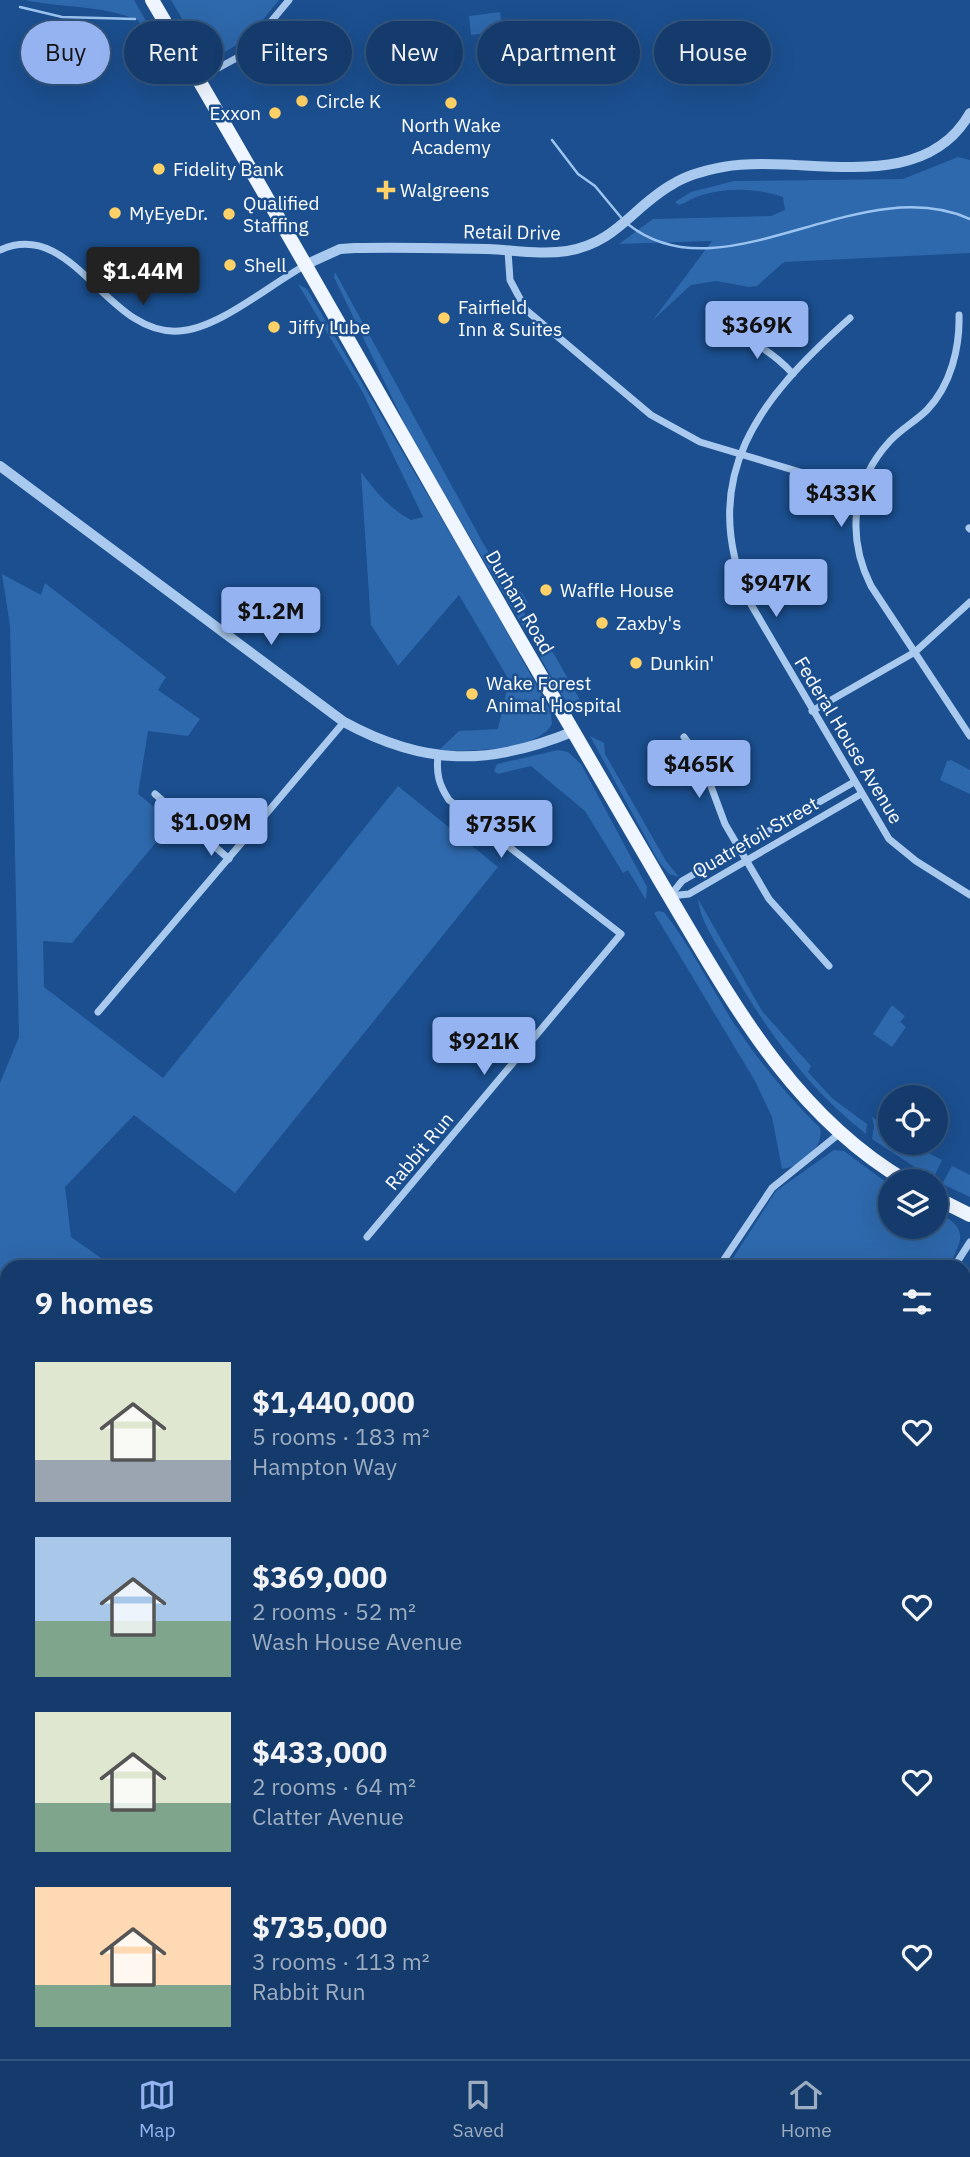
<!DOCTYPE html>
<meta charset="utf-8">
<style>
:root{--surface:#143b6b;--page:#1d4271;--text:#f1f3f6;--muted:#9dadc1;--line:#33557e;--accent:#95b2f1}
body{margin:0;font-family:"IBM Plex Sans",sans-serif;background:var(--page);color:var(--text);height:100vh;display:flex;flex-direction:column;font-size:26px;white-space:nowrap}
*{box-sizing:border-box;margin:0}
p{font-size:23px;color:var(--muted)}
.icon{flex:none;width:38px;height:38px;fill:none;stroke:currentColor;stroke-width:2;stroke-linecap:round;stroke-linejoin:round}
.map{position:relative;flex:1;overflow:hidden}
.sheet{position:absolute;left:0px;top:1260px;width:971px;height:800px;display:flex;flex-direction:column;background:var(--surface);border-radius:21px 21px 0 0;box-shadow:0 7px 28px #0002,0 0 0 2px var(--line)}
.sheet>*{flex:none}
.banner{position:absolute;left:21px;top:21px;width:929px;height:63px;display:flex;gap:14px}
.controls{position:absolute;left:878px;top:1085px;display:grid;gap:14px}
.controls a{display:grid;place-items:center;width:70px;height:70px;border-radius:50%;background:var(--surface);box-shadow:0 7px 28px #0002,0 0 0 2px var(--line);font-size:35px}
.price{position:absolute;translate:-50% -60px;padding:0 16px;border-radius:7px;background:var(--accent);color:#111;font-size:23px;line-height:46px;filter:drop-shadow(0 2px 4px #0008)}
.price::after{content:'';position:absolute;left:50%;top:42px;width:21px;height:16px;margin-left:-10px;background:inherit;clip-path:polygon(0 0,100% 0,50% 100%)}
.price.current{background:#222;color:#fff}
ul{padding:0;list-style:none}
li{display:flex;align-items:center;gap:21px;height:175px;padding:0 35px}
li span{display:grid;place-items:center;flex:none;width:196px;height:140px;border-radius:0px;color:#555}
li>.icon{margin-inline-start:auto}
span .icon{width:84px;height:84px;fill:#fffc;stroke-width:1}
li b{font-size:30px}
h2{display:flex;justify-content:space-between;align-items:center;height:84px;padding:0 35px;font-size:30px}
.chip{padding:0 24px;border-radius:32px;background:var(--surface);box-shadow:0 7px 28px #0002,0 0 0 2px var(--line);font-size:24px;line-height:63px}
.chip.current{background:var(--accent);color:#111}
.menu{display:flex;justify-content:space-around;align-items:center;height:98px;border-top:2px solid var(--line);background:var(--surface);font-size:19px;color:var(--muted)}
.menu a{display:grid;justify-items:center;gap:4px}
.menu .current{color:var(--accent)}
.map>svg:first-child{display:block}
</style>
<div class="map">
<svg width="970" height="2059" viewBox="0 0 970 2059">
<rect width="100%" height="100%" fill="#1b4f8f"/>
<g fill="#2e69ad">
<path d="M25 0H134L170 63 173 76 138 20C101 5 63 8 25 0Z"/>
<path d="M171 0H279L248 38 215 58 203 54Z"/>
<path d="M500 12 502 31 471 35 469 16Z"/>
<path d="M958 157 970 160V253L784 262 757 286 749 287 716 281 691 285 653 320 712 241 619 244 653 219 771 216 785 210 783 197C757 188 725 187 699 196 692 198 686 203 679 205L675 202 691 192 734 181 903 179Z"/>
<path d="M335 272 483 543 504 577 523 594 528 603 525 604 518 598 516 601 539 634 525 630 413 441 332 273 334 278Z"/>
<path d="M298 284 307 289 487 596 551 712 552 724C537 751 472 751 444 751L440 749 459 731 498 729 509 680 459 595 398 666 371 625 361 472C375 491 390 509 411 520L423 517 362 391Z"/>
<path d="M2 574 41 595 45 583 166 677 158 690 200 719 188 736 148 731 138 794 173 822 72 943 43 941 44 987 163 1078 398 786 498 867 235 1193 134 1115 65 1187 71 1237 114 1267H7V1298L0 1297V1083L19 1037 10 626Z"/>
<path d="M543 643 554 654 580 700 578 715 571 710 540 657Z"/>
<path d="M590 736 604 743 605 754 666 861 679 877 669 874 659 862Z"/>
<path d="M558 750 568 752 581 764 647 887 646 900 628 870 623 873 585 811 531 766 498 774 494 771 497 764Z"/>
<path d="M951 760 970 770V794L940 780 947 761Z"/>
<path d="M698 899 762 1011 811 1066 808 1072 833 1099 867 1124 866 1134C806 1087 765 1028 727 962 716 943 700 921 698 899Z"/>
<path d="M658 911 664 912C690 946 709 983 731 1019 757 1059 786 1095 820 1128 825 1147 800 1168 782 1169L772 1117 755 1081 654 913Z"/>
<path d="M892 1005 905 1016 900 1022 906 1027 892 1047 873 1034Z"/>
<path d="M872 1117 891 1130V1143H910L942 1160 933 1179 872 1139 874 1126Z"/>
<path d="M834 1150 844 1151 891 1186V1227H936V1211C968 1228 964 1238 948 1267L728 1266 776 1191Z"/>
<path d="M952 1166 970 1175V1197L942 1184Z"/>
<path d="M7 1330V1623L0 1622V1341Z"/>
<path d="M71 2053H495L496 2059H66Z"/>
<path d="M611 2053H708L706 2059H609Z"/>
<path d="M741 2053H861L859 2059H738Z"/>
</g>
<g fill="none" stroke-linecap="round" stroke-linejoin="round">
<g stroke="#9cc4f0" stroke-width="2.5">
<path d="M20 7 62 17 135 19"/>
<path d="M552 140 578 174 595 186 624 221"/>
<path d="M629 225C723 299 860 169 970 219"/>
<path d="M0 1290 7 1292"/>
<path d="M964 1538 970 1537"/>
<path d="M213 2053V2059"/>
</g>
<g stroke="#a9c9ee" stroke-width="7">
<path d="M198 79 244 54 289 0"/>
<path d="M0 250C74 217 106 336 179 331 219 329 270 284 306 265"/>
<path d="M508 251 510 280 526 310 651 415 700 442 860 490"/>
<path d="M959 315C960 347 951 385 927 410 916 421 901 429 890 441 852 482 846 536 871 586L970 736"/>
<path d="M850 318C759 399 696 476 749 601L889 839 916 861 970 895"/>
<path d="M731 332C756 342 775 354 793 374"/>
<path d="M969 528 970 529"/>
<path d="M812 711 915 652 970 602"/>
<path d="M684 737 702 762 725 824 769 899 829 966"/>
<path d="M155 794 229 859"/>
<path d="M670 896 689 894 861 794"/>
<path d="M670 896 682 881 854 782"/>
<path d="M98 1012 344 722"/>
<path d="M367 1237 621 934 449 800C439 785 436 774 438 756"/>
<path d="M719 1267 772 1188 840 1133"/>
<path d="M954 1267 970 1242"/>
<path d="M964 1391 970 1394"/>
<path d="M964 1668 970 1666"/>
<path d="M964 1705 970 1698"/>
<path d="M964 1714 970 1716"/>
<path d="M0 1729 7 1732"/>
<path d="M717 2059 719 2053"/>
</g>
<g stroke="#a9c9ee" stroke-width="10">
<path d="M307 264 340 249 355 248C399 247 443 248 488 249 514 250 541 255 567 251 617 243 633 206 673 184 687 175 707 170 723 167 801 153 922 199 970 113"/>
<path d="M0 466 344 722C425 766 488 766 572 732"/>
</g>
<g stroke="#f0f6ff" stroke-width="14">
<path d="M152 0C278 214 399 430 523 645 569 725 616 804 662 884 729 996 790 1113 906 1181"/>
<path d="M936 1198 970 1215"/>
</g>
<g stroke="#f8faff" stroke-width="14">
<path d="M964 1896 970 1890"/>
<path d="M964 1931 970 1923"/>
<path d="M870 2059 873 2053"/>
<path d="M894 2059 896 2053"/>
</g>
</g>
<g fill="#ffd166" stroke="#1b4f8f" stroke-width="2.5">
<circle cx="302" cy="101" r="7"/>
<circle cx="451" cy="103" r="7"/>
<circle cx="275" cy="113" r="7"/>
<circle cx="159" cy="169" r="7"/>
<path d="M382.5 179.5h7v7h7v7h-7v7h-7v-7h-7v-7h7z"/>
<circle cx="115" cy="213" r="7"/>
<circle cx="229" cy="214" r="7"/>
<circle cx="230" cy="265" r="7"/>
<circle cx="444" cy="318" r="7"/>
<circle cx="274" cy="327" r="7"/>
<circle cx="546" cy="590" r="7"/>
<circle cx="602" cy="623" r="7"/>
<circle cx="636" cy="663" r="7"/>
<circle cx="472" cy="694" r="7"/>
</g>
<g text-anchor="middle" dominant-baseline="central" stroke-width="5" stroke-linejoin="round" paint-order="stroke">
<g font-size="19" fill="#fff" stroke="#1b4f8f" text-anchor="start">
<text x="316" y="101">Circle K</text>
<text x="261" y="113" text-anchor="end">Exxon</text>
<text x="451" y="125" text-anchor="middle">North Wake<tspan x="451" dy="22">Academy</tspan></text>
<text x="173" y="169">Fidelity Bank</text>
<text x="400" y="190">Walgreens</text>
<text x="243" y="203">Qualified<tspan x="243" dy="22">Staffing</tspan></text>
<text x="129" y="213">MyEyeDr.</text>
<text x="244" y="265">Shell</text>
<text x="458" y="307">Fairfield<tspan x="458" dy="22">Inn &amp; Suites</tspan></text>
<text x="288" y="327">Jiffy Lube</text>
<text x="560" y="590">Waffle House</text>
<text x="616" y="623">Zaxby's</text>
<text x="650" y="663">Dunkin'</text>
<text x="486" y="683">Wake Forest<tspan x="486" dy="22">Animal Hospital</tspan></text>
</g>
<g font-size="19" fill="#fff" stroke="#1b4f8f">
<text transform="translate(512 232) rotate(1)">Retail Drive</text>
<text transform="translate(520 602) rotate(60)">Durham Road</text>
<text transform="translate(849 740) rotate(59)">Federal House Avenue</text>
<text transform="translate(755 837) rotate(-30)">Quatrefoil Street</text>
<text transform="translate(419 1151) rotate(-50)">Rabbit Run</text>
</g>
</g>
</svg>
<div class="controls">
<a><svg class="icon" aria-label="locate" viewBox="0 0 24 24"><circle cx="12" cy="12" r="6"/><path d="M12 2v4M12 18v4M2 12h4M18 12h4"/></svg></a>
<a><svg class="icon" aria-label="layers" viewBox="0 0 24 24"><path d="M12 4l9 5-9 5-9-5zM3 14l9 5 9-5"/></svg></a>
</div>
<b class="price current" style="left:143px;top:307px">$1.44M</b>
<b class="price" style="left:757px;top:361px">$369K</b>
<b class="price" style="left:841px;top:529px">$433K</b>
<b class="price" style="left:776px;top:619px">$947K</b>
<b class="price" style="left:271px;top:647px">$1.2M</b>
<b class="price" style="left:699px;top:800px">$465K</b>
<b class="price" style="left:211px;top:858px">$1.09M</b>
<b class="price" style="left:501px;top:860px">$735K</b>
<b class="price" style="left:484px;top:1077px">$921K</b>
<div class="banner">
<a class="chip current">Buy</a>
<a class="chip">Rent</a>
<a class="chip">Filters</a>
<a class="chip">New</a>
<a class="chip">Apartment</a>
<a class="chip">House</a>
</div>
<section class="sheet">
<h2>9 homes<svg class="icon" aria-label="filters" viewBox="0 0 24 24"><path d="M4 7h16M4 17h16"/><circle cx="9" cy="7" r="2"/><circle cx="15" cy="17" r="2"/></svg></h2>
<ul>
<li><span style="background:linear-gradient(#dfe7d0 70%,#9aa5b1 0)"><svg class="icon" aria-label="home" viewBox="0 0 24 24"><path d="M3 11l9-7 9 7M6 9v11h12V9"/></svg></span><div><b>$1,440,000</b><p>5 rooms · 183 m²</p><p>Hampton Way</p></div><svg class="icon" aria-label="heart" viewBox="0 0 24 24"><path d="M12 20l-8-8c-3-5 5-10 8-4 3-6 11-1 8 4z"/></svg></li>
<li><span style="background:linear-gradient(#a9c7e8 60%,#7fa58c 0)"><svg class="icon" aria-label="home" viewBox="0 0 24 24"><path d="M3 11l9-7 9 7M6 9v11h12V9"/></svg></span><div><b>$369,000</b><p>2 rooms · 52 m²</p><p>Wash House Avenue</p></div><svg class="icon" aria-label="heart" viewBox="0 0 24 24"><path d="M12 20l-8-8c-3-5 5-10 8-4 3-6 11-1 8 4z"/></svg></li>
<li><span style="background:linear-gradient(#dfe7d0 65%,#7fa58c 0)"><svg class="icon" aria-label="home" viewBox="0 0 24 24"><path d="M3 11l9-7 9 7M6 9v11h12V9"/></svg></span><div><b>$433,000</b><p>2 rooms · 64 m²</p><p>Clatter Avenue</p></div><svg class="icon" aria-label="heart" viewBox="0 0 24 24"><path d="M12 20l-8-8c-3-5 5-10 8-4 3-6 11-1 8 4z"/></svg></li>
<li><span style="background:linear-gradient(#ffd9b3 70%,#7fa58c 0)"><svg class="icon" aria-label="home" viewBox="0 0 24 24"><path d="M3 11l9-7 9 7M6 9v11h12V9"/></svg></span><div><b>$735,000</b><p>3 rooms · 113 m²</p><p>Rabbit Run</p></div><svg class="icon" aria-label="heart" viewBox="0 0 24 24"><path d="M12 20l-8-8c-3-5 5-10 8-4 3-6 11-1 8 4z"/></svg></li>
</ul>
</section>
</div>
<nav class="menu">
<a class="current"><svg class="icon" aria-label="map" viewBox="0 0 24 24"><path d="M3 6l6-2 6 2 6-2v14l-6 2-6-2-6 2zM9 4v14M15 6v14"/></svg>Map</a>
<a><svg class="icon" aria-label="saved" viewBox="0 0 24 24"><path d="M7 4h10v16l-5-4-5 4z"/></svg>Saved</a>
<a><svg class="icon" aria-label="home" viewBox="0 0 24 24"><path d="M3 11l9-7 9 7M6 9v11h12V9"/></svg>Home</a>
</nav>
